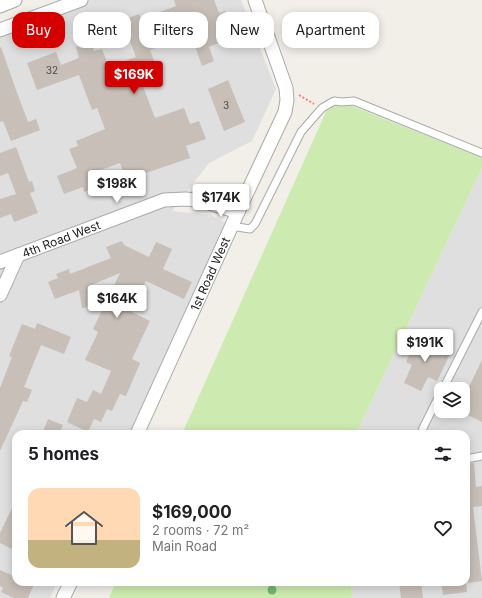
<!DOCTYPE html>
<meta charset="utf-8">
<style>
:root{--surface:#fff;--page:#f6f6f6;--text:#202124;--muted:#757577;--line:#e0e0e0;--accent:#d40000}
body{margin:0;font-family:Inter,sans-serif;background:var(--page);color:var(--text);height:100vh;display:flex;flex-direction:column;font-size:15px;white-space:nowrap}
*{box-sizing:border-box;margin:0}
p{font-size:13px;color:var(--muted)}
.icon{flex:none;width:22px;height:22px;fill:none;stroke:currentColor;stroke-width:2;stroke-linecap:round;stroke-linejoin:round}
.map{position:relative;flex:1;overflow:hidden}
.side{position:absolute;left:12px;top:430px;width:458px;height:156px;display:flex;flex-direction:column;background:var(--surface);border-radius:12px;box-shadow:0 2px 10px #0003}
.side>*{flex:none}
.guide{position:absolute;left:12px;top:12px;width:458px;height:36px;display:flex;gap:8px}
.controls{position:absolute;left:434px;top:382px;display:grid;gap:8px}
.controls a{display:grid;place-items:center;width:36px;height:36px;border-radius:8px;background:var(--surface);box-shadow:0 2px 10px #0003;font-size:20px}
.price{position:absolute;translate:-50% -34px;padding:0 9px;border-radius:4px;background:#fff;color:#222;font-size:13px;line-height:26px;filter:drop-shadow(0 1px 2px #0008)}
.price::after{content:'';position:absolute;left:50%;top:24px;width:12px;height:9px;margin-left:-6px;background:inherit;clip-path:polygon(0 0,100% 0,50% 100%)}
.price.active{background:var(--accent);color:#fff}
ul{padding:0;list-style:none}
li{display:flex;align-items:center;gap:12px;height:100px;padding:0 16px}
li+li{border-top:1px solid var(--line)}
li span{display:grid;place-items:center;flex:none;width:112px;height:80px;border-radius:12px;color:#555}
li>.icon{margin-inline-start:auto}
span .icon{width:48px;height:48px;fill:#fffc;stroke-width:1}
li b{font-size:17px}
h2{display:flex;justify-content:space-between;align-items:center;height:48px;padding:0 16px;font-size:17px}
.chip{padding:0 14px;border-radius:12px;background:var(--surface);box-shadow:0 2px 10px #0003;font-size:14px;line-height:36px}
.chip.active{background:var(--accent);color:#fff}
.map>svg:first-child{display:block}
</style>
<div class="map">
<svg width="482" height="598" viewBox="0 0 482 598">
<rect width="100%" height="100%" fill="#f2efe9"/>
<g fill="#e0dfdf" fill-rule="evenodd">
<path d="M87 0H241L276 89 252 141 209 163 172 211 211 215 231 226 130 434H16V582H57L50 598H0V30Z"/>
<path d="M482 168V598H352L351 582H466V434H356ZM441 389H463V411H441Z"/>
</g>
<g fill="#cdebb0">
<path d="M332 98 482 158V168L356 434H182Z"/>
<path d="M116 582H351L352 598H109Z"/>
</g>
<g fill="#c7bfb8">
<path d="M174 0H214L219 13 226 11 233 29 227 31 229 39 209 47 214 61 202 66 191 35 150 50 159 74 141 81 155 118 184 108 190 124 199 121 206 139 186 146 190 158 143 174 142 171 125 177 120 163 95 172 100 186 84 192 83 187 64 194 57 176 77 168 69 149 78 146 76 141 105 129 97 108 92 110 79 75 37 90 27 63 56 52 61 65 79 58 76 47 91 42 94 51 102 49 109 67 136 57 122 20 139 14 141 19 176 6Z"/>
<path d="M1 47 16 90 28 122 36 119 40 130 11 141 3 121 0 122V48Z"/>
<path d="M228 80 245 122 224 131 208 89Z"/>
<path d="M16 147 29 182 32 181 35 191 30 193 38 213 14 222 11 214 0 218V199L16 194 8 173 0 176V153Z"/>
<path d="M122 241 124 245 149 257 156 242 172 249 163 269 192 282 184 299 146 281 132 312 150 321 132 359 140 363 126 396 120 394 112 411 107 409 101 422 94 419 88 432 67 422 77 398 87 402 93 390 101 394 111 371 85 360 98 332 93 329 120 273 89 286 93 306 82 308 79 290 55 299 48 282 58 278 56 274 69 269 70 274 111 258 106 247Z"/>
<path d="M37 323 71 337 64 354 41 345 24 387 32 390 27 402 23 401 0 451V388L12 357 9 356 22 324 35 329Z"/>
<path d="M417 337 451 352 437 381 428 377 421 391 404 383 412 365 406 362Z"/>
<path d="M482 360V422L464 413 470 402 463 399Z"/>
<path d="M48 419 63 425 59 434H42Z"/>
<path d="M474 463 476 487 482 486V506L473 507 482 581 468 583 466 566V464Z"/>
<path d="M16 500V551L0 543V533Z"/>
<path d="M0 570 16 577V582H35L28 598H14L1 592 3 588 0 586Z"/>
<path d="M399 582H421L423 598H401Z"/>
<path d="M441 582H466L467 592 443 595Z"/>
</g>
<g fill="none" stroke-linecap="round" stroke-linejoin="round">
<g stroke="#a9a9a9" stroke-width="9">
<g id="service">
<path d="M231 226 250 229 255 224 301 132 322 108 334 101 342 102 354 101 482 153"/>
<path d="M443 389 482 312"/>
<path d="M422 434 423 428 441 392"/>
<path d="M466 459 482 456"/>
</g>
</g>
<g stroke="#a9a9a9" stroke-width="15">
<g id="minor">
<path d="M0 6 15 0"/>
<path d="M0 30 81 0"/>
<path d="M0 262 164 200 186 199 203 201 238 212"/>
<path d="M0 295 18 255"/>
<path d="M137 434 238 212 285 112 287 100 286 88 255 0"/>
<path d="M63 598 71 582"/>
</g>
</g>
<path stroke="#fa8072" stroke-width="2" stroke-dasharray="2 2" stroke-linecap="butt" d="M299 95 314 104"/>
<use href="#service" stroke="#fff" stroke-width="7"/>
<use href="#minor" stroke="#fff" stroke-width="13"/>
</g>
<circle fill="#74b475" cx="272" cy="590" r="4.5"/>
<g text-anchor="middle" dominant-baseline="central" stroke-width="3" stroke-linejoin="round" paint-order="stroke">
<g font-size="10" fill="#4b4948">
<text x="52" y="70">32</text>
<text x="226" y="105">3</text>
</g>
<g font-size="12" fill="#222" stroke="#fff">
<text transform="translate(61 239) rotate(-21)">4th Road West</text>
<text transform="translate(210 274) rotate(-66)">1st Road West</text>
</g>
</g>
</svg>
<div class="controls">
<a><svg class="icon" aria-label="layers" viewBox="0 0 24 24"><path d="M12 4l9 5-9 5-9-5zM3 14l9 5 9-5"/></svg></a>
</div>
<b class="price active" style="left:134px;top:95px">$169K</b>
<b class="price" style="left:117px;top:204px">$198K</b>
<b class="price" style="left:221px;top:218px">$174K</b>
<b class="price" style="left:117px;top:319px">$164K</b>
<b class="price" style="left:425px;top:363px">$191K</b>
<div class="guide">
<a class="chip active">Buy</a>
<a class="chip">Rent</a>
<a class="chip">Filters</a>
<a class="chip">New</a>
<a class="chip">Apartment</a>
</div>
<section class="side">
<h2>5 homes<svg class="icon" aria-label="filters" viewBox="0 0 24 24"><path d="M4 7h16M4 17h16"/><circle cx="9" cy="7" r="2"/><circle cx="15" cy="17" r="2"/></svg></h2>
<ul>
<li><span style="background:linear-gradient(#ffd9b3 65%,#c2b280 0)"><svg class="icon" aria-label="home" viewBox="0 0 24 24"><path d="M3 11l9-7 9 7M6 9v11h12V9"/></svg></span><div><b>$169,000</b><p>2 rooms · 72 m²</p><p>Main Road</p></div><svg class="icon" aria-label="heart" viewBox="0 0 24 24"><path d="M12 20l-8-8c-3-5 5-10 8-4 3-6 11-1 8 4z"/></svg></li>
</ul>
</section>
</div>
